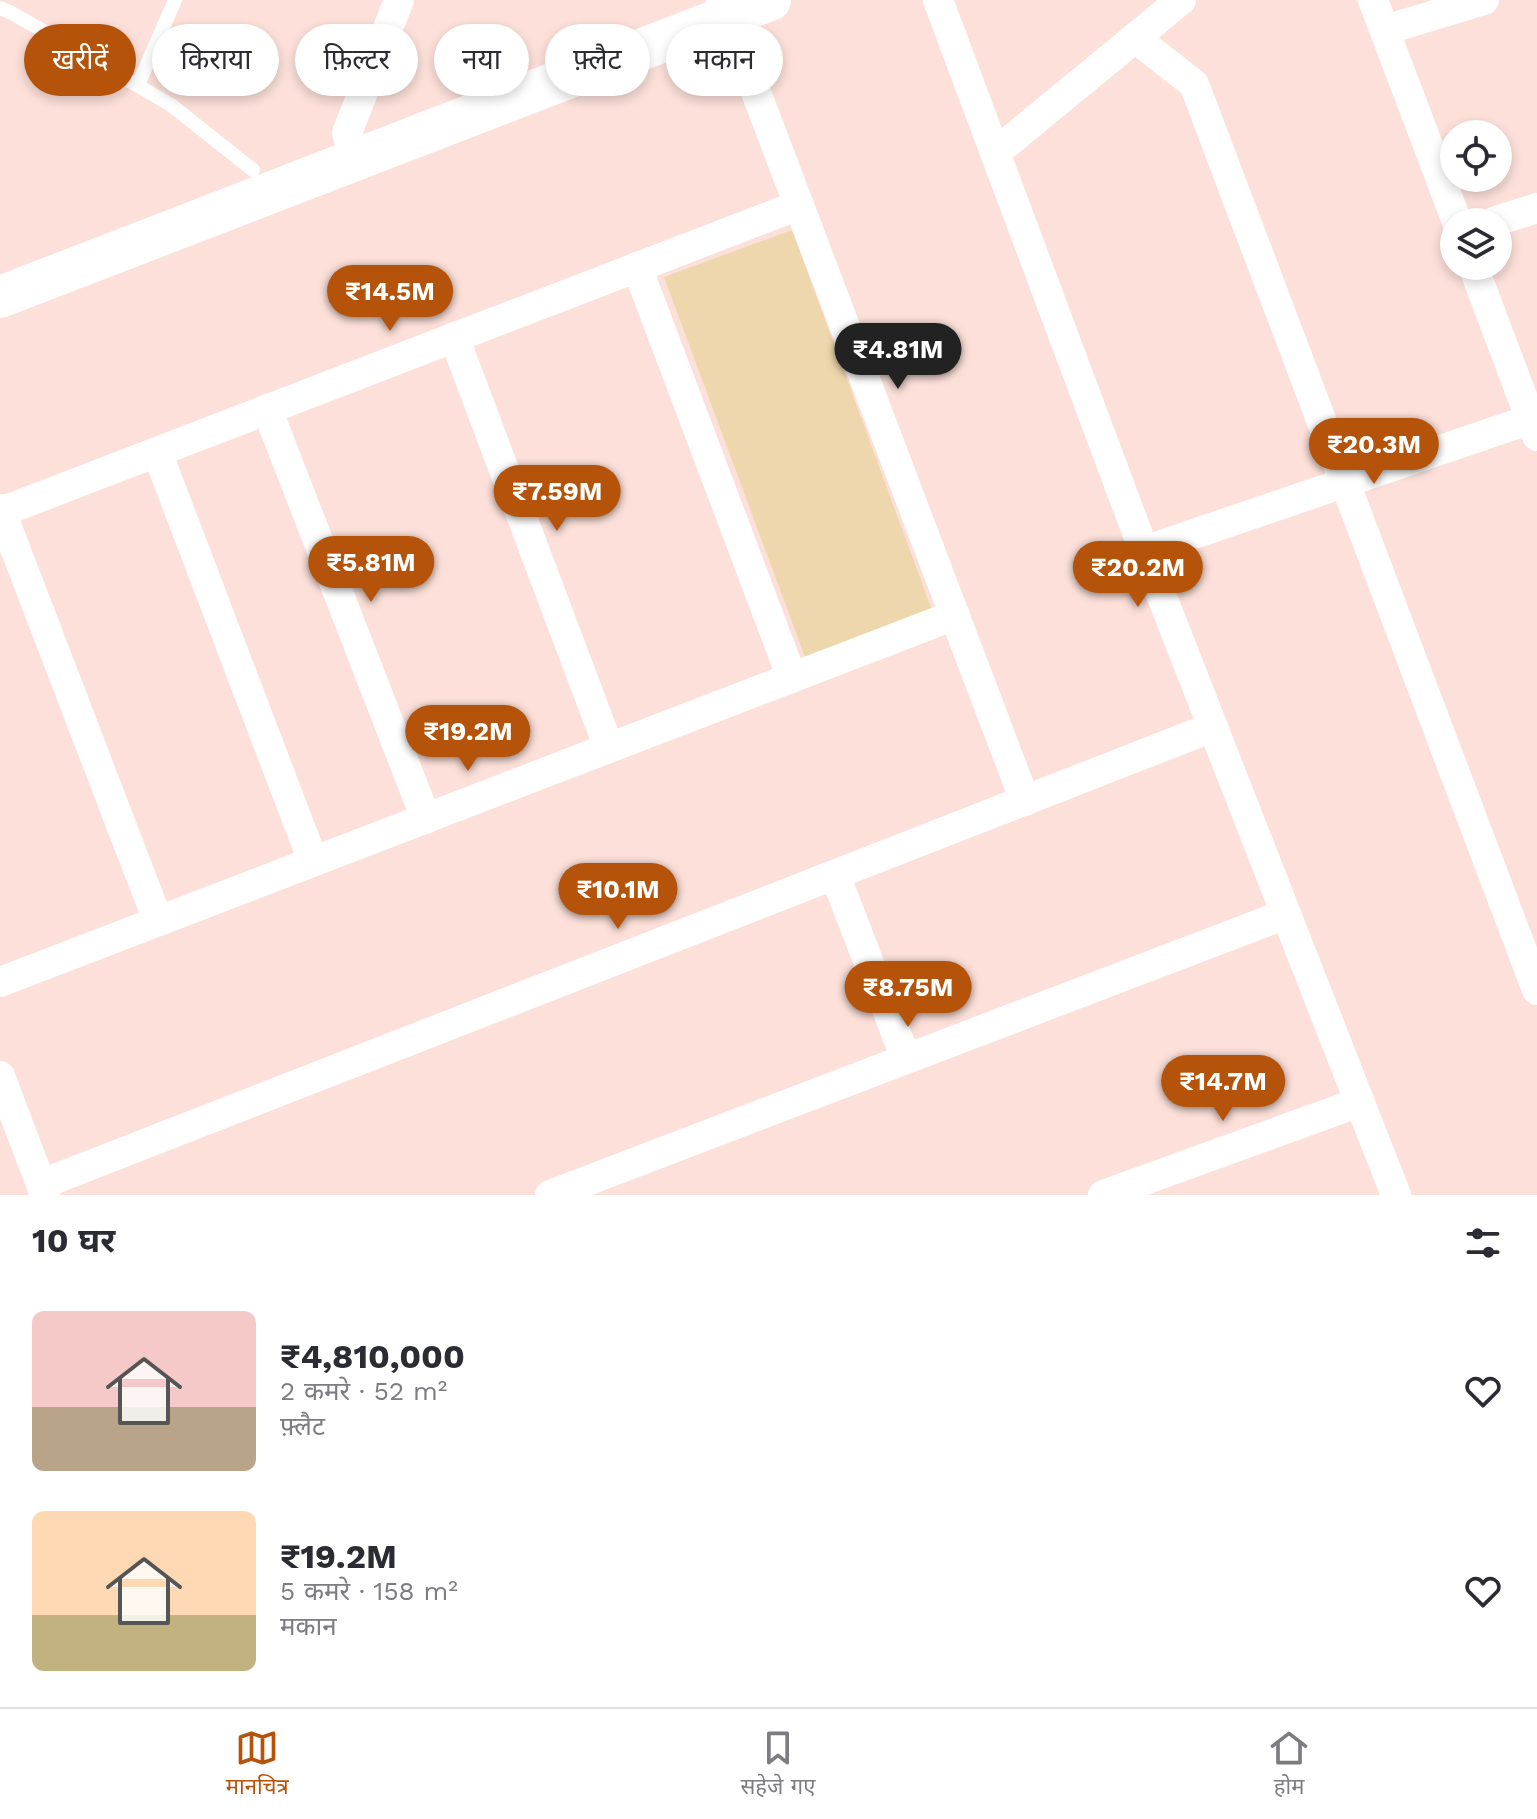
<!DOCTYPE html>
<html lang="hi">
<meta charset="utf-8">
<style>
:root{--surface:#fff;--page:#f7f7f7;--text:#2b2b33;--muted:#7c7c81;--line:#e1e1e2;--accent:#b45309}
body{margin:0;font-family:"Work Sans","Noto Sans Devanagari",sans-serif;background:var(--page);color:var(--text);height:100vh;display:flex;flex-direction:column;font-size:30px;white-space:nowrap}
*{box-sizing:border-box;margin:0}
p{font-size:26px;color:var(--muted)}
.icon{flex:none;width:44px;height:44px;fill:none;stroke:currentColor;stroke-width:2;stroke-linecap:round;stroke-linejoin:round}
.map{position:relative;height:1195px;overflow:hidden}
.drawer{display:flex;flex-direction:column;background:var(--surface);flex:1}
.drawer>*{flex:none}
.top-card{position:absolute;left:24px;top:24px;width:800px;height:72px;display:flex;gap:16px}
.controls{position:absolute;left:1440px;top:120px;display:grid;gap:16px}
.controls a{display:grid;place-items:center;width:72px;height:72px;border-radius:50%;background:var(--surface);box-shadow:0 4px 12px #0003;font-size:40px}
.price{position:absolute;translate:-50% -68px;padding:0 18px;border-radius:28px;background:var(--accent);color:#fff;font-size:26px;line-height:52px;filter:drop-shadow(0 2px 4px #0008)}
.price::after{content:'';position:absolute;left:50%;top:48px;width:24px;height:18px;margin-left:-12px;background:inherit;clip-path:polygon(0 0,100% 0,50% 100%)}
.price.selected{background:#222;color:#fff}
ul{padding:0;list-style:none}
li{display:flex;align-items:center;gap:24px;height:200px;padding:0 32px}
li span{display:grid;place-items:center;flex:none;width:224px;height:160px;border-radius:12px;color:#555}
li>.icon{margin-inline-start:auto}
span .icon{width:96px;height:96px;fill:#fffc;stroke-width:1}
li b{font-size:34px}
h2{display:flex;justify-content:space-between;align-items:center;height:96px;padding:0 32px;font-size:34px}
.pill{padding:0 28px;border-radius:36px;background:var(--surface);box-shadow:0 4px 12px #0003;font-size:28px;line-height:72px}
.pill.selected{background:var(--accent);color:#fff}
.tabs{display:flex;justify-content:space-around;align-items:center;height:112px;border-top:2px solid var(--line);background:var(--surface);font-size:22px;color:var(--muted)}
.tabs a{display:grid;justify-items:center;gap:4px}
.tabs .selected{color:var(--accent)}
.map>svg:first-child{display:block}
</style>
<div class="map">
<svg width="1537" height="1195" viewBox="0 0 1537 1195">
<rect width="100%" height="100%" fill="#fce0d9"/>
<path fill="#eed7ac" d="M792 230 932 610 805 657 664 277Z"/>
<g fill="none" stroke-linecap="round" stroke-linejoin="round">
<g stroke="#fff" stroke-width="14">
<path d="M0 8 12 13 171 105 253 170"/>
<path d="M138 85 175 0"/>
</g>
<g stroke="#fff" stroke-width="30">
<path d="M721 0 1025 801"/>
<path d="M938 0 1144 551 1396 1195"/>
<path d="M1373 0 1457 222"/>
<path d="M1385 30 1484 0"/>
<path d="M1135 38 1194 84 1537 990"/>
<path d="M995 153 1181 0"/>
<path d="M355 160 347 133 399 0"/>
<path d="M1493 222 1537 208"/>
<path d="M1473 266 1537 436"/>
<path d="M637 267 792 678"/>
<path d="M454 337 609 748"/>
<path d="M267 409 426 819"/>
<path d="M157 452 313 861"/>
<path d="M0 509 158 921"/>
<path d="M1 512 799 205"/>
<path d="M1144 551 1537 417"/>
<path d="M835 875 906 1059"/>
<path d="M0 982 955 615"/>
<path d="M0 1076 45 1195"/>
<path d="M42 1184 1213 727"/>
<path d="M550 1195 1286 914"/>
<path d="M1103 1195 1360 1102"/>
</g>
<path stroke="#fff" stroke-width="42" d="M0 297 770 0"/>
</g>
</svg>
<div class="controls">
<a><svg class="icon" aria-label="locate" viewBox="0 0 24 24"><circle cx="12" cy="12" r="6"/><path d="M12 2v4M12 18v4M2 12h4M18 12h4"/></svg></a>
<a><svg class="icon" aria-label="layers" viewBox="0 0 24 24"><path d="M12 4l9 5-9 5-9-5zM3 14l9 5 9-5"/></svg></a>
</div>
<b class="price" style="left:390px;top:333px">₹14.5M</b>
<b class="price selected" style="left:898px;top:391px">₹4.81M</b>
<b class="price" style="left:1374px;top:486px">₹20.3M</b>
<b class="price" style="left:557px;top:533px">₹7.59M</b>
<b class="price" style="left:371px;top:604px">₹5.81M</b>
<b class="price" style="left:1138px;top:609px">₹20.2M</b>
<b class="price" style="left:468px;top:773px">₹19.2M</b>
<b class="price" style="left:618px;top:931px">₹10.1M</b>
<b class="price" style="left:908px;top:1029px">₹8.75M</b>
<b class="price" style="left:1223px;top:1123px">₹14.7M</b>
<div class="top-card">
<a class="pill selected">खरीदें</a>
<a class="pill">किराया</a>
<a class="pill">फ़िल्टर</a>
<a class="pill">नया</a>
<a class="pill">फ़्लैट</a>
<a class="pill">मकान</a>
</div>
</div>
<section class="drawer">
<h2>10 घर<svg class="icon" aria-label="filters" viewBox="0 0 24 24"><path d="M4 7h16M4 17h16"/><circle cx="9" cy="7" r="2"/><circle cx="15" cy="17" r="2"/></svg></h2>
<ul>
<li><span style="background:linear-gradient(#f6c9c9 60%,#b9a48a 0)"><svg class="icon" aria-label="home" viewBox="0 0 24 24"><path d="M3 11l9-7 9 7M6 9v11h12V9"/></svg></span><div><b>₹4,810,000</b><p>2 कमरे · 52 m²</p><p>फ़्लैट</p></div><svg class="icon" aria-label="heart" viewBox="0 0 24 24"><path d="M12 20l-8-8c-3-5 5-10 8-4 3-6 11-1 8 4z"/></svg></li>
<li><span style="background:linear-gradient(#ffd9b3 65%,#c2b280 0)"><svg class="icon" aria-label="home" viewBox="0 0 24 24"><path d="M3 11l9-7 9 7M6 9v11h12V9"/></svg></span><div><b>₹19.2M</b><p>5 कमरे · 158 m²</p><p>मकान</p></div><svg class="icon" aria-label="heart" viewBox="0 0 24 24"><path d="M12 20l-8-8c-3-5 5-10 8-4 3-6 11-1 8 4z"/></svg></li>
</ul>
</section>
<nav class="tabs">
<a class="selected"><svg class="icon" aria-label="map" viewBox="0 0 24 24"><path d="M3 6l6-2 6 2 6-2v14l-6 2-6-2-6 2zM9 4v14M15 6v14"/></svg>मानचित्र</a>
<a><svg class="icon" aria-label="saved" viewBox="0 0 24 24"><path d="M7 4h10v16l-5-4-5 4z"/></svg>सहेजे गए</a>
<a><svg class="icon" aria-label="home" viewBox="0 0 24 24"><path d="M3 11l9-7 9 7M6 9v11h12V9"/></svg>होम</a>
</nav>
